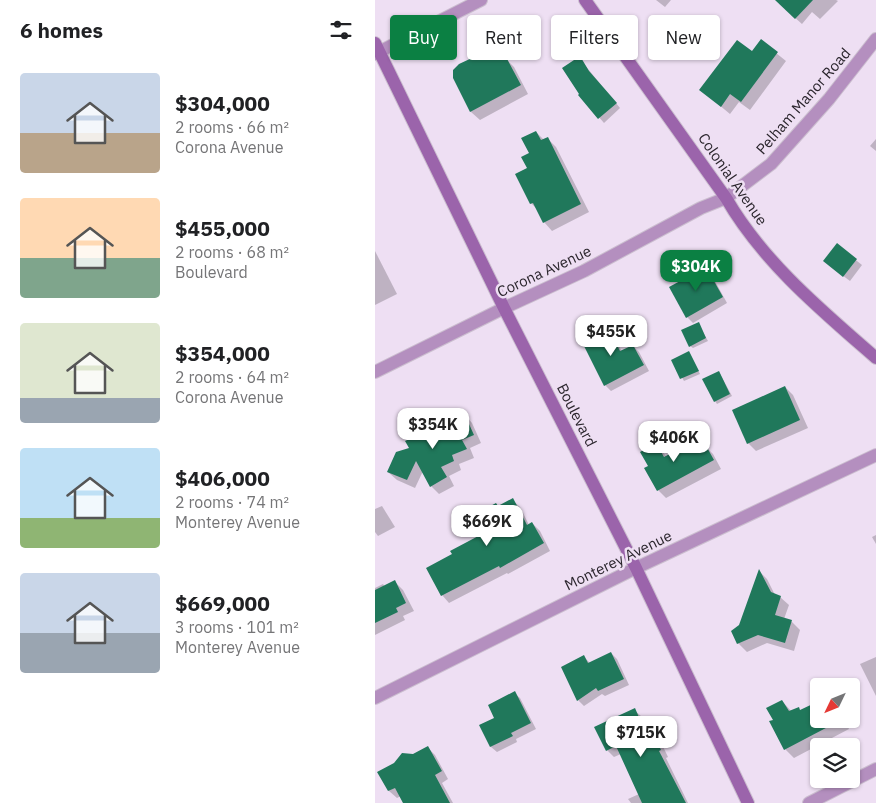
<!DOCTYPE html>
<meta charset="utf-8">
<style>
:root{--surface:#fff;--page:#f6f6f6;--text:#202124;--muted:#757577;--accent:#0b8043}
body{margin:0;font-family:"IBM Plex Sans",sans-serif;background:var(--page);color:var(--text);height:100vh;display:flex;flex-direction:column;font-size:19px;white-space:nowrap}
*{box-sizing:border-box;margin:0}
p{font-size:16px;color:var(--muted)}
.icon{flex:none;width:28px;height:28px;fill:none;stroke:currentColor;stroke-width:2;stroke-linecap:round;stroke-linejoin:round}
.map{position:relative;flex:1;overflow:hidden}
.sheet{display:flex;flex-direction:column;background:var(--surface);width:375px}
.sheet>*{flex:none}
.guide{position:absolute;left:15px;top:15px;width:410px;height:45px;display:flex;gap:10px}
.needle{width:32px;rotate:227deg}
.controls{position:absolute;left:435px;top:678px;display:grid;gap:10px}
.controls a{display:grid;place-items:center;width:50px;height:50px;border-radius:5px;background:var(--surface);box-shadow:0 1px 4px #0004;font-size:25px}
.price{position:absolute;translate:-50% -42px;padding:0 11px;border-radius:10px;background:#fff;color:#222;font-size:16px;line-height:32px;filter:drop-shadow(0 1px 2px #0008)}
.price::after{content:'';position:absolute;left:50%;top:30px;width:15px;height:11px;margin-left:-8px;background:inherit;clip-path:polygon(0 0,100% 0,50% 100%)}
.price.selected{background:var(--accent);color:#fff}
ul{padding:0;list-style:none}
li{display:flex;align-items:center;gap:15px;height:125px;padding:0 20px}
li span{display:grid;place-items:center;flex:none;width:140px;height:100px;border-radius:5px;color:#555}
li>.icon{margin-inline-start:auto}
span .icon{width:60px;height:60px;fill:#fffc;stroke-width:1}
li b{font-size:21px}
h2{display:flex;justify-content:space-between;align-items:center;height:60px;padding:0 20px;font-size:21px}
.pill{padding:0 18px;border-radius:5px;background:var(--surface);box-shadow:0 1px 4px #0004;font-size:18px;line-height:45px}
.pill.selected{background:var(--accent);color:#fff}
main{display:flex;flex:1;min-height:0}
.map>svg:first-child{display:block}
</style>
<main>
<section class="sheet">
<h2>6 homes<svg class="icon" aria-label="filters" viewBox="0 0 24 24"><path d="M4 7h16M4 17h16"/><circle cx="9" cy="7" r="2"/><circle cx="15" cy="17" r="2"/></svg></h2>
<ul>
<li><span style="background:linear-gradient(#c9d6e8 60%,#b9a48a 0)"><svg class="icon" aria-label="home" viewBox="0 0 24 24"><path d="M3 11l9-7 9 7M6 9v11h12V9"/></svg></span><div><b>$304,000</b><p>2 rooms · 66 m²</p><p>Corona Avenue</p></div></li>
<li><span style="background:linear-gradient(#ffd9b3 60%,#7fa58c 0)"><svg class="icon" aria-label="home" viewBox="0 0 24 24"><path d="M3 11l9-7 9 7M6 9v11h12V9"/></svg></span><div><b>$455,000</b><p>2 rooms · 68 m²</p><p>Boulevard</p></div></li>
<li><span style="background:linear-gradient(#dfe7d0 75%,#9aa5b1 0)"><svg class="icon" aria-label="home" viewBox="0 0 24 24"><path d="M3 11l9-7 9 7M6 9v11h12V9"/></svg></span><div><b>$354,000</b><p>2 rooms · 64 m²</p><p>Corona Avenue</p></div></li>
<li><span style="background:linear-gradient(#bfe0f5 70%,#8fb573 0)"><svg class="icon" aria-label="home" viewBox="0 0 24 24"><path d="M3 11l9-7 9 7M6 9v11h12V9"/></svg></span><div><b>$406,000</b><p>2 rooms · 74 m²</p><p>Monterey Avenue</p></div></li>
<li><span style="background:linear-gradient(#c9d6e8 60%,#9aa5b1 0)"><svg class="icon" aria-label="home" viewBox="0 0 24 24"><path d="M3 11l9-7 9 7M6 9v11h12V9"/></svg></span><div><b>$669,000</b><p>3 rooms · 101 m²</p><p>Monterey Avenue</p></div></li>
</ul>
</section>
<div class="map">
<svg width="501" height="803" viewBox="0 0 501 803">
<rect width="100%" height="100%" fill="#eedff3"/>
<g fill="#0003">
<path d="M281 0H296L290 7Z"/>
<path d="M403 0H461L463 1 445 19 437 12 427 24 408 7Z"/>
<path d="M386 41 411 61 375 110 364 102 355 114 326 90 377 53Z"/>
<path d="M204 58 245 108 229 123 205 95Z"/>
<path d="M131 59 139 67 153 94 105 120 96 112 79 78 100 60 127 61Z"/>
<path d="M161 132 169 140 172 138 181 147 214 212 177 231 169 222 162 209 156 203 154 169Z"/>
<path d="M501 139V151L495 146Z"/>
<path d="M462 245 487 265 475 281 455 266Z"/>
<path d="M0 251 22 294 0 305Z"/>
<path d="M330 269 336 274 352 303 318 323 312 317Z"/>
<path d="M323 323 333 341 318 348 315 346Z"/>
<path d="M233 328 238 334 247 352 258 346 264 352 274 371 236 391 230 385Z"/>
<path d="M314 352 325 374 309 381 297 360Z"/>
<path d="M344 372 357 396 342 404 340 401Z"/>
<path d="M410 387 418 395 433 428 381 451 373 443Z"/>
<path d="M89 414 97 423 106 443 95 448 99 458 84 464 86 470 74 476 79 486 64 494 56 486 48 471 40 488 22 480 13 472 60 423 63 427Z"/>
<path d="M317 443 323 449 330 446 338 454 346 469 291 498 283 490 275 467 281 445 292 457Z"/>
<path d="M137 500 145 507 154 525 157 523 165 531 175 551 133 574 132 573 74 603 67 595 111 534 123 507Z"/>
<path d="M7 506 20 527 3 536 0 532V509Z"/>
<path d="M501 535V544L497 537Z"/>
<path d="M384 571 392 579 400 595 405 597 414 605 409 619 417 622 425 630 419 651 392 643 372 652 363 643 365 626Z"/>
<path d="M20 582 28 590 39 611 28 616 30 620 0 635V588L8 584 10 587Z"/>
<path d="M236 653 242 659 254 685 230 696 227 694 209 706 203 700 209 657 215 663Z"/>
<path d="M501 657V696L485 664Z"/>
<path d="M139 693 145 698 161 729 141 739 142 742 122 752 116 747 105 726 121 718Z"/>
<path d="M407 701 417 712 426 711 444 719H469L474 729 419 758 410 749 399 720Z"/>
<path d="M259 710 267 717 272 729 275 727 282 734 293 757 291 758 313 803H256L253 799 264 794 246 754 239 757 232 750Z"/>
<path d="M52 747 60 755 73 779 67 783 78 803H30L26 796 22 798 14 791 4 772Z"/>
</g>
<g fill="#20785b">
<path d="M400 0H438L420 19Z"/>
<path d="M386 39 403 52 366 102 355 94 346 107 324 90 362 40 377 51Z"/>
<path d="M112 54H118L127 59 131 57 146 85 95 112 78 78V70L84 64 99 57 100 59Z"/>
<path d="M205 56 214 71 242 103 223 119 203 95 204 94 187 68Z"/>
<path d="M161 131 166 140 173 137 206 204 168 223 158 203 155 204 140 174 152 168 146 157 154 153 146 138Z"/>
<path d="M462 243 482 259 468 277 448 261Z"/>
<path d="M331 267 348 297 311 318 294 287Z"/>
<path d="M324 322 331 338 314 347 306 330Z"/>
<path d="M233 327 245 351 258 345 269 365 229 386 206 340Z"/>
<path d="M314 351 324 371 305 379 296 360Z"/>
<path d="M344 371 355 394 339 402 327 379Z"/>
<path d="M410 386 425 420 372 444 357 410Z"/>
<path d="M89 413 99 435 87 440 92 449 77 455 79 461 66 467 72 477 55 487 41 461 32 480 12 472 21 452 34 448 30 441 47 433 45 429 60 422 62 426Z"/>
<path d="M317 442 321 449 330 444 339 460 282 491 269 468 273 466 265 452 281 443 289 457Z"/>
<path d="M138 498 152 525 157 522 169 543 125 568 124 566 66 596 51 568 77 554 75 551 109 533 99 515 121 503 123 506Z"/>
<path d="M384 569 396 592 406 596 400 615 417 620 410 643 383 635 362 644 356 631 364 625Z"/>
<path d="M20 580 31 603 21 608 23 612 0 623V590Z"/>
<path d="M236 652 249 679 223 691 221 688 202 701 186 667 209 655 213 663Z"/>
<path d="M140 691 156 723 136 733 138 736 115 747 104 725 119 718 113 705Z"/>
<path d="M407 700 414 711 424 707 425 710 444 701V719H468L409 750 394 721 398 720 391 708Z"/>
<path d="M260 708 269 729 275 726 286 750 284 751 311 803H267L241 746 231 751 219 727Z"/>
<path d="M53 746 67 771 60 775 75 803H28L20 788 13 791 2 772 19 763 27 753 38 754Z"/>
</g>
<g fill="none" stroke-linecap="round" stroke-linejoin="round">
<g stroke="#cbbecf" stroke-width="14">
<g id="street">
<path d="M0 54 106 0"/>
<path d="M0 372 129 308 209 271 326 208 351 198 396 164 454 99 501 39"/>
<path d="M0 698 261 568 501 455"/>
<path d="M434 803 501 769"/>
</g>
</g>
<g stroke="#cbbecf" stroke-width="14">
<g id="secondary">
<path d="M210 0 351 198C388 262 446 310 501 358"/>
<path d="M0 43 129 308 261 568 373 803"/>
</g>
</g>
<use href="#street" stroke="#b48fbf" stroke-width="12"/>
<use href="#secondary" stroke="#9b64ab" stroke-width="12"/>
</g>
<g text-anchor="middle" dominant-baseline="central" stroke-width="5" stroke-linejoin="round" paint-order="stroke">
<g font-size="15" fill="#2b262d" stroke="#eedff3">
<text transform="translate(428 101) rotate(-49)">Pelham Manor Road</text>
<text transform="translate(358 179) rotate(55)">Colonial Avenue</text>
<text transform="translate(169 271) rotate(-25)">Corona Avenue</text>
<text transform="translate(202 415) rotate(63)">Boulevard</text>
<text transform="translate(243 560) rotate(-26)">Monterey Avenue</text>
</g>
</g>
</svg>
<div class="controls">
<a><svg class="needle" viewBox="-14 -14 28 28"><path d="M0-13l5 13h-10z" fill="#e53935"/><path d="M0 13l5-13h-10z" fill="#757577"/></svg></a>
<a><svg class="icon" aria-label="layers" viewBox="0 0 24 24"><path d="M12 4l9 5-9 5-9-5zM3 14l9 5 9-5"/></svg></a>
</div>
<b class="price selected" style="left:321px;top:292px">$304K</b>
<b class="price" style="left:236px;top:357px">$455K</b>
<b class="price" style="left:58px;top:450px">$354K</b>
<b class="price" style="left:299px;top:463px">$406K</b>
<b class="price" style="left:112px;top:547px">$669K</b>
<b class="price" style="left:266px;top:758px">$715K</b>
<div class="guide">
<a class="pill selected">Buy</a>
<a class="pill">Rent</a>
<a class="pill">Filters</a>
<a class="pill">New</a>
</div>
</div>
</main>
